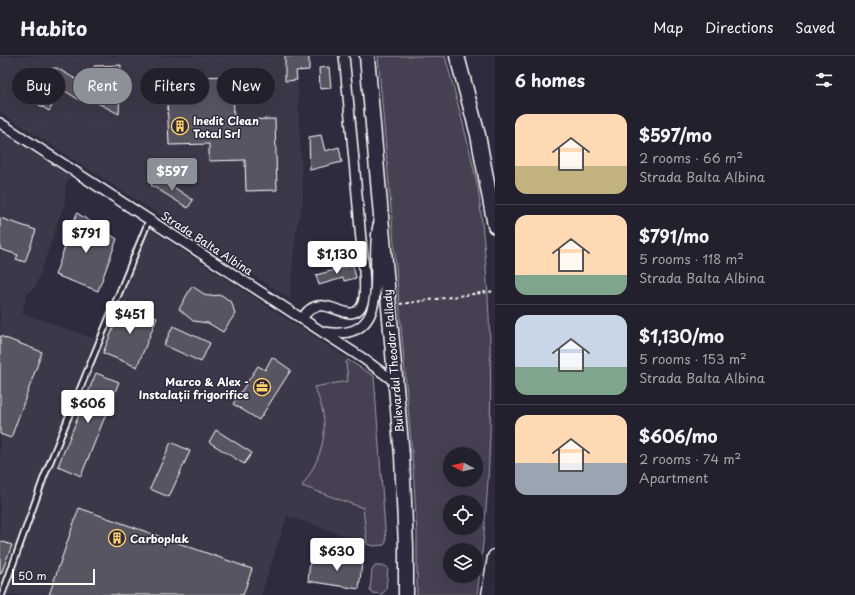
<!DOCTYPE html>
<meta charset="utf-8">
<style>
:root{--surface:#23202e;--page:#2b2836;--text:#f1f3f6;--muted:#a3a3aa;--line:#403e4a;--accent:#8c9099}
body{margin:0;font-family:"Playpen Sans",sans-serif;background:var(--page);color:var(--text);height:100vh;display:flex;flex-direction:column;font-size:15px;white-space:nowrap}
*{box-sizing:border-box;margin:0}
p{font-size:13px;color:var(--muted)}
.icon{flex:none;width:22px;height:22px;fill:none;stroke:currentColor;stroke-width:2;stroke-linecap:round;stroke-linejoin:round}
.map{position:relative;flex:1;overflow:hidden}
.details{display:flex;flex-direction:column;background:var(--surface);width:360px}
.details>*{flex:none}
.banner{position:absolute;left:12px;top:12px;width:380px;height:36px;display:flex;gap:8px}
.needle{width:26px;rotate:277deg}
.buttons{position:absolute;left:443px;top:391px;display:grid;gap:8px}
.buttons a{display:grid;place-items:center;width:40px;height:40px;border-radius:50%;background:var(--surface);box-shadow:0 4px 16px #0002,0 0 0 1px var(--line);font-size:20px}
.scale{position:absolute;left:12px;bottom:10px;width:83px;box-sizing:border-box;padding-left:4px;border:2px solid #fff;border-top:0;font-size:11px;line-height:14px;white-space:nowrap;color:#fff;-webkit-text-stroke:3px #2f2a3d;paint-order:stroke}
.price{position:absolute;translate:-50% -34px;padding:0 9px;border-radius:4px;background:#fff;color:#222;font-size:13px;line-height:26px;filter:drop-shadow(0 1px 2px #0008)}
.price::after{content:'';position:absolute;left:50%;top:24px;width:12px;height:9px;margin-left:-6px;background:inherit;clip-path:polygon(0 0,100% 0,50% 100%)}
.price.selected{background:var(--accent);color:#fff}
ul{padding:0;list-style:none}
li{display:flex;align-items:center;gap:12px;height:100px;padding:0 20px}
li+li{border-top:1px solid var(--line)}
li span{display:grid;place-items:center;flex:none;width:112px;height:80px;border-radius:12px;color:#555}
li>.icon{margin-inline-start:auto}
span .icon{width:48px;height:48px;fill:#fffc;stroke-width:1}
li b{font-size:17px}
h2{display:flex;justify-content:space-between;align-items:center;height:48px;padding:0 20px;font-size:17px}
.pill{padding:0 14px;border-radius:18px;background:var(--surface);box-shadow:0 4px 16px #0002,0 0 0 1px var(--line);font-size:14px;line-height:36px}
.pill.selected{background:var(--accent);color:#fff}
header{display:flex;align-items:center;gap:24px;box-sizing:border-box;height:56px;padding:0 20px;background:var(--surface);border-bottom:1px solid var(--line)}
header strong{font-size:19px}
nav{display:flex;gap:22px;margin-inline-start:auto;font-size:14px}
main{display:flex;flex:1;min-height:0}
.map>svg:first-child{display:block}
</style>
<header>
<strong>Habito</strong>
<nav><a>Map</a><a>Directions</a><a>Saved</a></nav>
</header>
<main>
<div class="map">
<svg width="495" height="539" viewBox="0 0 495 539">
<rect width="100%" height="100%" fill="#2f2a3d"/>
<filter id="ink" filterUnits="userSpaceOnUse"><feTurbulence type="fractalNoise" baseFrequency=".025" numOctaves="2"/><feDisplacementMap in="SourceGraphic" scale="8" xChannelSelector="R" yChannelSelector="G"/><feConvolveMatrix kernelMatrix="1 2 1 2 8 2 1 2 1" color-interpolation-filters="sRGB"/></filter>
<g filter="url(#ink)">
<g fill="#3c3749">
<path d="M0 0H296L303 145 296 175 290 243 0 56Z"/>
<path d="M0 75 70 120 65 130V145L36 230 27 238 22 257 95 283 142 168 374 320 386 486 384 489 374 490 287 460 261 539H0Z"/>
</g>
<g fill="#464152" stroke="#a2a0a8" fill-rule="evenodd">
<path d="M378 0H445C457 44 469 88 478 132 495 265 495 406 477 539H417V478L413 410ZM450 398H476V424H450ZM450 446H476V472H450ZM450 494H476V520H450Z"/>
<path d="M348 304 374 320 386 486 384 489 374 490 367 488 363 452 302 430C325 397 332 368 314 331L348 325 346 306Z"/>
<path d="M375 510H385L388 512 386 534 382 538 372 537 370 534 372 514Z"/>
</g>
<g fill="#595564" stroke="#fff">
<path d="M285 0H309V14L296 15 297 24 285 25Z"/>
<path d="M121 9 119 58 84 40 81 45 62 33 49 55 38 48 51 27 40 20 44 13 57 12 94 34V10Z"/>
<path d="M329 11 331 32 320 33 319 12Z"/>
<path d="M192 16V21L233 20 234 64 275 63 277 134 246 135 245 104 209 105V88L169 89 166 17Z"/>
<path d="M321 79 325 95 339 91 342 106 310 114 309 81Z"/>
<path d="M157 120 193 144 188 152 151 129Z"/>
<path d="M77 157 117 183 98 235 55 219Z"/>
<path d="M0 162 36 174 25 206 16 203 18 199 0 193Z"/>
<path d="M353 209 356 222 344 225 343 222 319 229 316 219Z"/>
<path d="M192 230 207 240 222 239 232 247 235 258 223 276 208 267 193 265 179 253Z"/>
<path d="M124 246 148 256 157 262 137 311 103 297Z"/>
<path d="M173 270 210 287 201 306 164 289Z"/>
<path d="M0 280 42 296 11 382 0 378Z"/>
<path d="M272 301 291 314 259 364 233 348 258 310 265 314Z"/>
<path d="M96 317 119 326 81 420 58 410Z"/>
<path d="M216 374 252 397 244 408 209 386Z"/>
<path d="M171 386 190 395 169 441 150 433Z"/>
<path d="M79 452 252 513 243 539H49Z"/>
<path d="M0 485 12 489 1 518H0Z"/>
<path d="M350 496 359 497 358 506 362 507 359 533 308 525 310 504 345 507V505L349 506Z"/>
</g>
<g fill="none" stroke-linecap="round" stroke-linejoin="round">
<g stroke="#fff" stroke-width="8">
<path id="lane" d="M2 539 44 421 149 164"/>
</g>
<g stroke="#fff" stroke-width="12">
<g id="street">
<path d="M0 67 364 303 395 326"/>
<path d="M302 263C322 229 349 274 362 249 369 236 361 190 360 173 355 115 350 58 344 0"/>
<path d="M323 276C397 288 368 209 378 169"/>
</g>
</g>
<g stroke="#fff" stroke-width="17">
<g id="primary">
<path d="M367 0 402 400 406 491V539"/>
<path d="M457 0 478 79 495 170"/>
<path d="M489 539 495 501"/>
</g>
</g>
<path stroke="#fff" stroke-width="2" stroke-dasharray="3 3" stroke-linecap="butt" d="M400 248 495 235"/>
<use href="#lane" stroke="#2f2a3d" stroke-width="4.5"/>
<use href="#street" stroke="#2f2a3d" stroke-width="9"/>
<use href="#primary" stroke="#2f2a3d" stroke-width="14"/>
</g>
</g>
<defs>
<g id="building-ring" transform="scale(0.9)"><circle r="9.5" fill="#2f2a3d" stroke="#ffd166" stroke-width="1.5"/><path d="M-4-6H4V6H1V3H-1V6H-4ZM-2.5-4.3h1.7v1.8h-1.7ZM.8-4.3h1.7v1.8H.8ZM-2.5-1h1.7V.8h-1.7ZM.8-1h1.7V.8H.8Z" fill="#ffd166"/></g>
<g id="office-ring" transform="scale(0.9)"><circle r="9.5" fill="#2f2a3d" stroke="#ffd166" stroke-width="1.5"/><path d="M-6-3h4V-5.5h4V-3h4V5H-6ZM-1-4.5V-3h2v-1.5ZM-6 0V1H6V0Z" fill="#ffd166"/></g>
</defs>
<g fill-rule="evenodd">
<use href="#building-ring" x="180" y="70"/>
<use href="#office-ring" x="262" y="331"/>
<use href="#building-ring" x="117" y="482"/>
</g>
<g text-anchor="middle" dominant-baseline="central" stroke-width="3" stroke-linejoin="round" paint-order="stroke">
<g font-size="11" font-weight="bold" fill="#fff" stroke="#2f2a3d" text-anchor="start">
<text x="193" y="64">Inedit Clean<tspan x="193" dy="13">Total Srl</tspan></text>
<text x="249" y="325" text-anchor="end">Marco &amp; Alex -<tspan x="249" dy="13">Instalații frigorifice</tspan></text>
<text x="130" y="482">Carboplak</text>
</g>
<g font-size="11" fill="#fff" stroke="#2f2a3d">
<text transform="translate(207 187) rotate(33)">Strada Balta Albina</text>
<text transform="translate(393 305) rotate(-95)">Bulevardul Theodor Pallady</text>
</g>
</g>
</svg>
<div class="buttons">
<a><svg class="needle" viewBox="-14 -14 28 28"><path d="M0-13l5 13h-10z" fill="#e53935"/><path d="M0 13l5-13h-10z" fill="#a3a3aa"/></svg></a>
<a><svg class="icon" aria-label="locate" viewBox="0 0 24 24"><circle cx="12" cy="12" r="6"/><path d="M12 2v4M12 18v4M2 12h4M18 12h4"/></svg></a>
<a><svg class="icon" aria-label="layers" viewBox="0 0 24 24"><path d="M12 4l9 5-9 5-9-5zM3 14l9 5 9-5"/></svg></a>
</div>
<div class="scale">50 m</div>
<b class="price selected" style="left:172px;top:136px">$597</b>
<b class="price" style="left:86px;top:198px">$791</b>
<b class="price" style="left:337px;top:219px">$1,130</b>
<b class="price" style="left:130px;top:279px">$451</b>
<b class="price" style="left:88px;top:368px">$606</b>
<b class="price" style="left:337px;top:516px">$630</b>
<div class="banner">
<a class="pill">Buy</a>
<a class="pill selected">Rent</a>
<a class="pill">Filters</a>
<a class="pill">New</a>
</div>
</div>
<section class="details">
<h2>6 homes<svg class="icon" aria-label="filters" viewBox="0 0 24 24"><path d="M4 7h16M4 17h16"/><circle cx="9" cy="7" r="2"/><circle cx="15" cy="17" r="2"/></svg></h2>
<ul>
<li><span style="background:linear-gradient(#ffd9b3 65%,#c2b280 0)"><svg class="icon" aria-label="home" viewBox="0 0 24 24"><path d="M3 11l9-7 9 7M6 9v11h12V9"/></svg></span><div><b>$597/mo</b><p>2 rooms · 66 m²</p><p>Strada Balta Albina</p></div></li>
<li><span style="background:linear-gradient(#ffd9b3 75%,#7fa58c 0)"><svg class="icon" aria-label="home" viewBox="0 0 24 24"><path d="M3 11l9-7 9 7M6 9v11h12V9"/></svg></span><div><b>$791/mo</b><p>5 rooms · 118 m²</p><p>Strada Balta Albina</p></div></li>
<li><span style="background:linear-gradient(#c9d6e8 65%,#7fa58c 0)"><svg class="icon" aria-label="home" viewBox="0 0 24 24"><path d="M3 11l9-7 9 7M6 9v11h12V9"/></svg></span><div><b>$1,130/mo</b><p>5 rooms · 153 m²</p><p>Strada Balta Albina</p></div></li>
<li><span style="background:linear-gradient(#ffd9b3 60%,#9aa5b1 0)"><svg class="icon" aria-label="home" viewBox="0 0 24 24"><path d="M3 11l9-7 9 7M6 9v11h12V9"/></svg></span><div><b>$606/mo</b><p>2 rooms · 74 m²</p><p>Apartment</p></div></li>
</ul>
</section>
</main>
